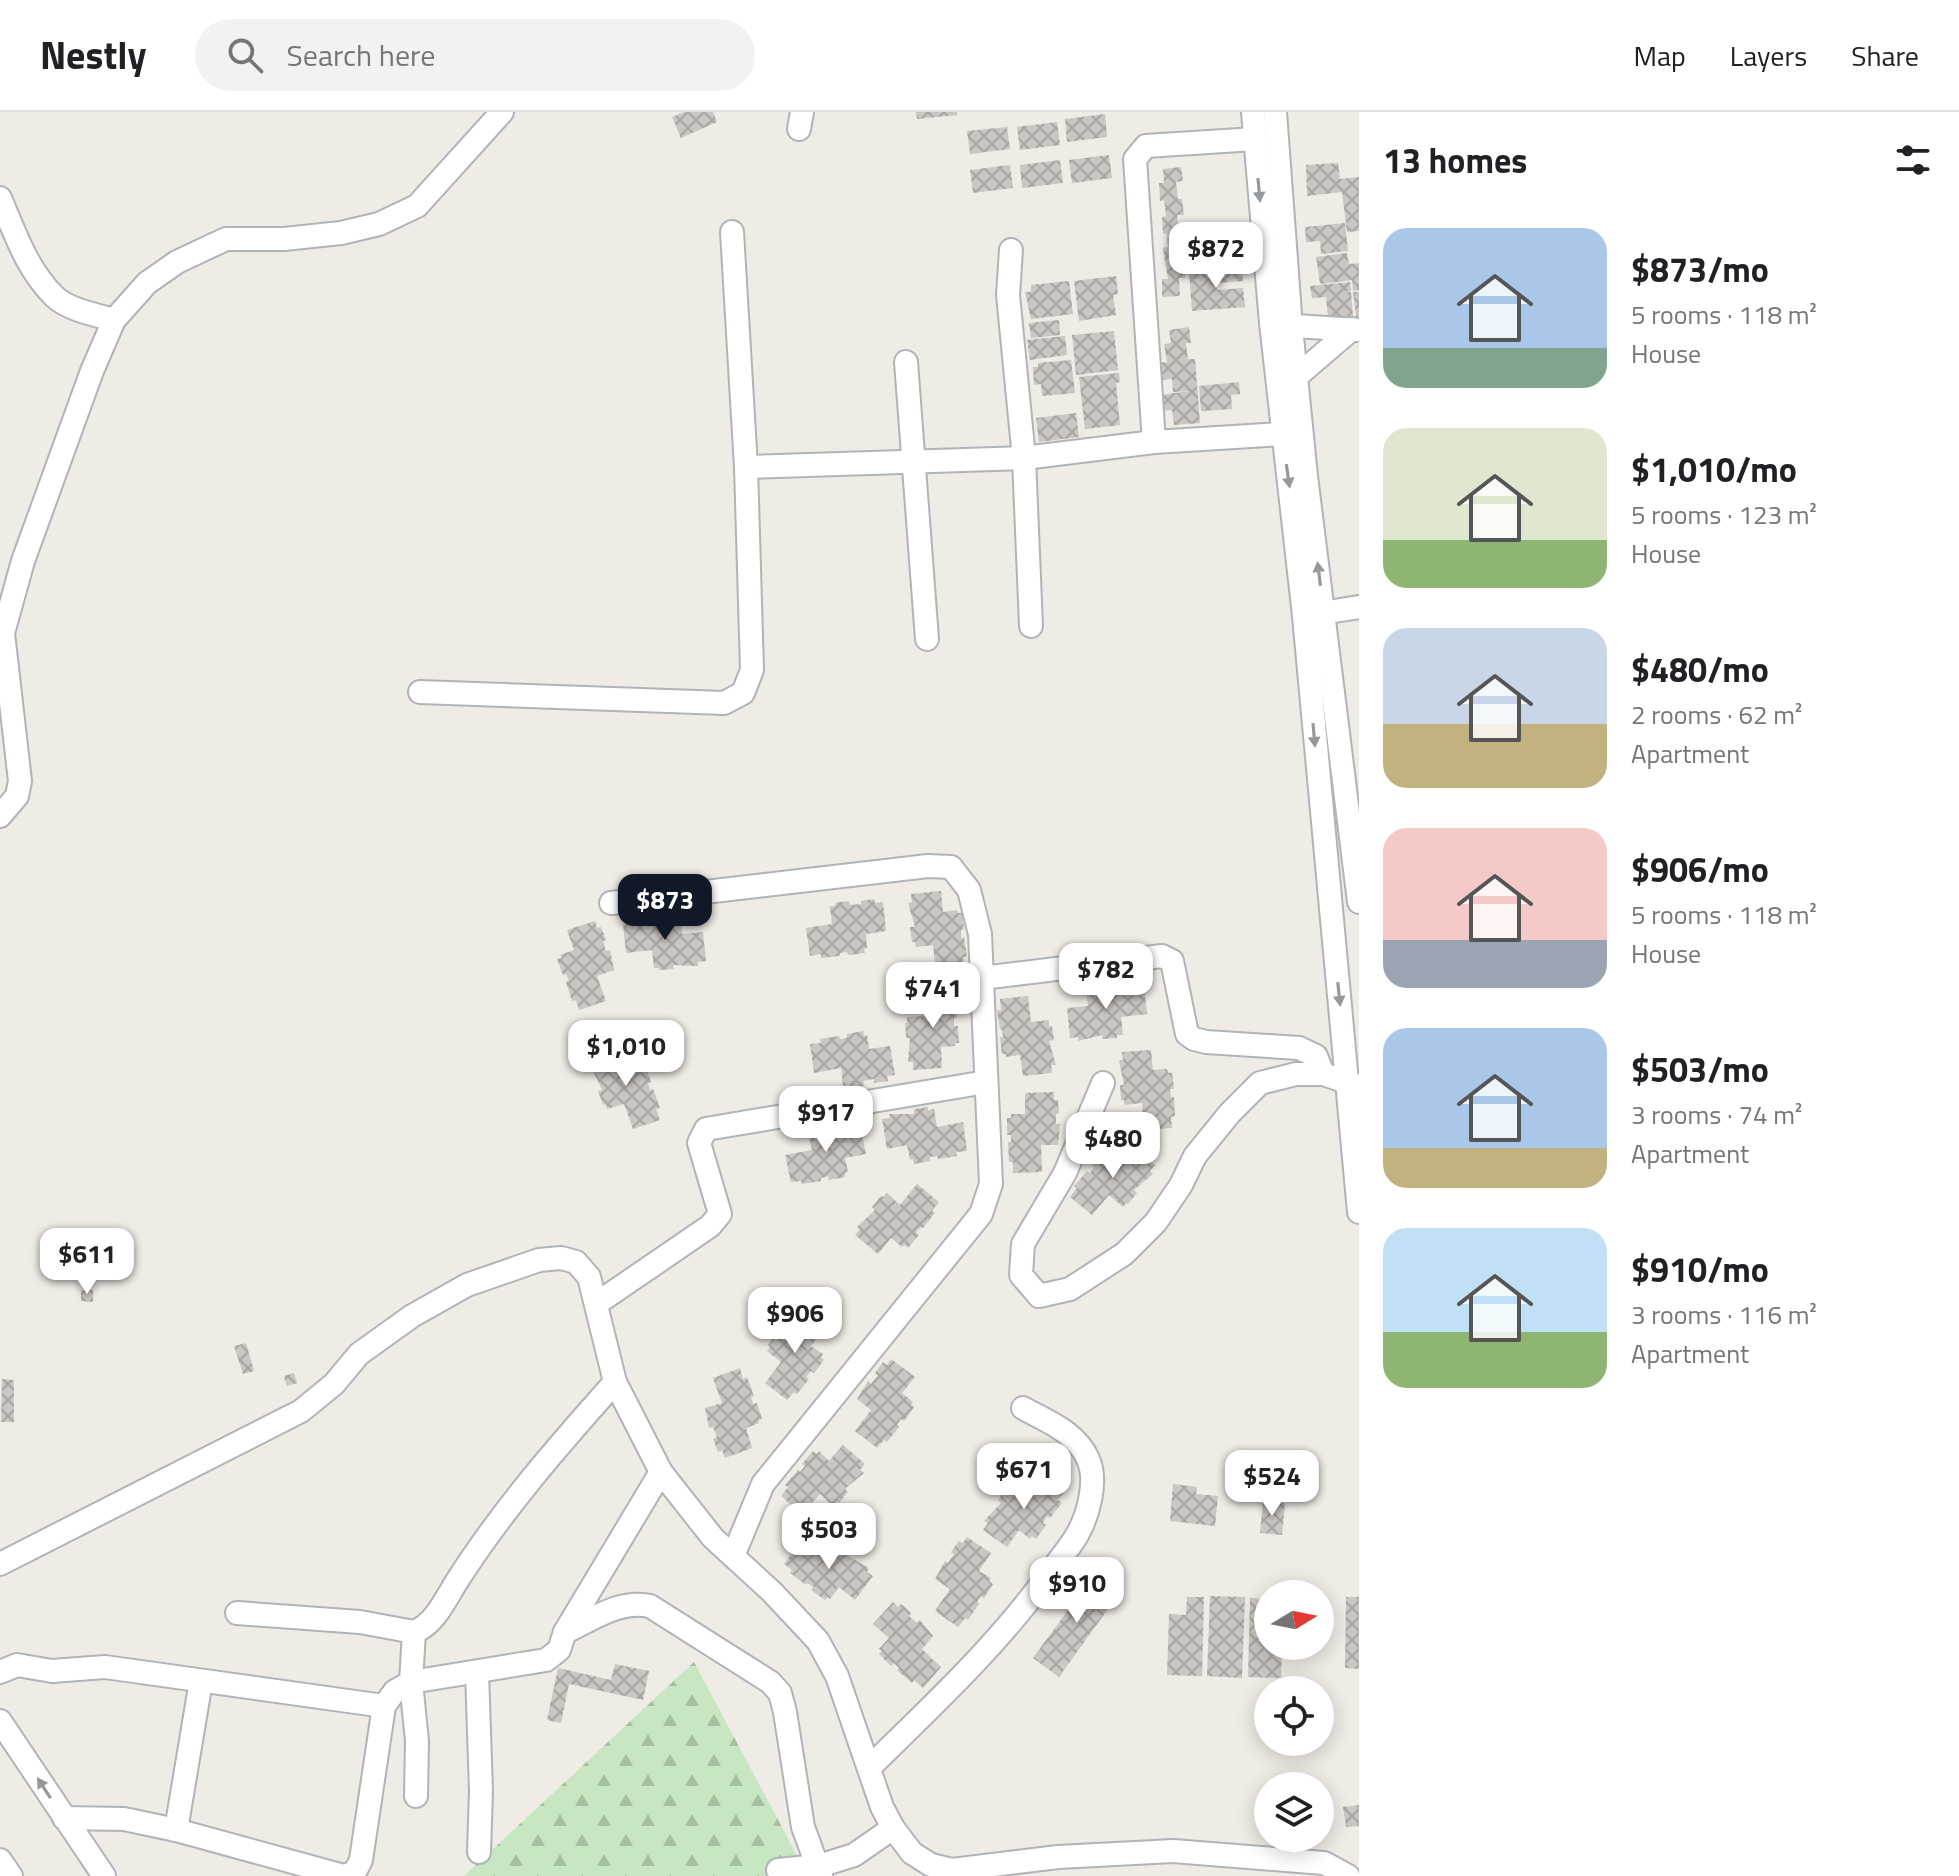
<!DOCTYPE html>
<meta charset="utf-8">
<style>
:root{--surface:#fff;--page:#f2f2f2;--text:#202124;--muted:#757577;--line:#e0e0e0;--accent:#111827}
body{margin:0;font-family:"Titillium Web",sans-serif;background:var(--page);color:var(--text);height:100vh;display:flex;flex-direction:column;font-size:30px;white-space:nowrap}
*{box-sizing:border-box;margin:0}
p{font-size:26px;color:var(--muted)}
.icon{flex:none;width:44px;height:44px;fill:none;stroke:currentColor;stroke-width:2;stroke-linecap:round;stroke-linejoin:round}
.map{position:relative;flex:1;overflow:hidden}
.drawer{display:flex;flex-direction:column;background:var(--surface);width:600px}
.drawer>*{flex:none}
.needle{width:52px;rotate:80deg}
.fabs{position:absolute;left:1254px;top:1468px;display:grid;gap:16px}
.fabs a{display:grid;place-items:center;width:80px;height:80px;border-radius:50%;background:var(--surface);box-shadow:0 4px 20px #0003;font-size:40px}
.price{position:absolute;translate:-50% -68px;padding:0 18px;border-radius:16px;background:#fff;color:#222;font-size:26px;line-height:52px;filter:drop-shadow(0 2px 4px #0008)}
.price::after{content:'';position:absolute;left:50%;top:48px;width:24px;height:18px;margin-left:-12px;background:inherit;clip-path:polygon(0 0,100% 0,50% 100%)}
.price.current{background:var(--accent);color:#fff}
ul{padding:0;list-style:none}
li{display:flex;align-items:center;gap:24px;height:200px;padding:0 24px}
li span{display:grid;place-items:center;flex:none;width:224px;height:160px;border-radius:24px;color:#555}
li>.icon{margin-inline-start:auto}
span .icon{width:96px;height:96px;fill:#fffc;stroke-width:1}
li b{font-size:34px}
h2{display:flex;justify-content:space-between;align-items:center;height:96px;padding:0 24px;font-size:34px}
header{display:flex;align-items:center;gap:48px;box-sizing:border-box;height:112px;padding:0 40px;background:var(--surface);border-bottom:2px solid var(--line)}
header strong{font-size:38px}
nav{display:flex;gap:44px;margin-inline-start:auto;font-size:28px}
.search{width:560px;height:72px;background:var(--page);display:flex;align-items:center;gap:20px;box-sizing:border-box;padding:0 28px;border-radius:44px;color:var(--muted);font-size:30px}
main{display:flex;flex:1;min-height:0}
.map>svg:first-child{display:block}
</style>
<header>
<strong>Nestly</strong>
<div class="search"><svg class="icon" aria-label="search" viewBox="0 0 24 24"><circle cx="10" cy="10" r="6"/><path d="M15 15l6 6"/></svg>Search here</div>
<nav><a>Map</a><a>Layers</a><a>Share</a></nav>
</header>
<main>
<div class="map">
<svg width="1359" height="1764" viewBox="0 0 1359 1764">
<defs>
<pattern id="forest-firs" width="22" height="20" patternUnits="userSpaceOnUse" patternTransform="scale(2)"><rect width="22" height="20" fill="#c8e6c2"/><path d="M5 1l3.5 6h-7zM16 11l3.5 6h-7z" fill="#a6bea1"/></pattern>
<pattern id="building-cross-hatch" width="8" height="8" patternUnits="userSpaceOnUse" patternTransform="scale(2)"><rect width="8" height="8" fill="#cac6c2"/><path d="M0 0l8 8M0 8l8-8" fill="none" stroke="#a7a4a1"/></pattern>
</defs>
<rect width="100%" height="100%" fill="#efebe5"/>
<path fill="url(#forest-firs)" d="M694 1550 808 1764H464Z"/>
<g fill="url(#building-cross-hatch)">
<path d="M684 0H713L717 10 681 26 672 5Z"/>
<path d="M916 0H957V3L917 7Z"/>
<path d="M1105 2 1107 25 1067 30 1065 7Z"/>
<path d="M1057 10 1060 33 1020 38 1017 15Z"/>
<path d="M1007 15 1010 37 970 42 967 19Z"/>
<path d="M1109 43 1112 66 1072 71 1069 48Z"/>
<path d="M1060 48 1063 71 1022 76 1020 53Z"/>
<path d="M1338 51 1340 67 1359 65V119L1347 120 1342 80 1307 84 1306 53Z"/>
<path d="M1010 53 1013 76 973 81 970 58Z"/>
<path d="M1181 55 1183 69 1176 70 1178 87H1182L1184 103H1177L1179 121 1184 120 1185 134 1178 135 1179 152H1185V166H1179L1180 184 1162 185V167H1168L1163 136 1168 135 1167 121 1163 122 1162 105 1166 104 1164 88 1160 89 1159 71H1164L1163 57Z"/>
<path d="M1345 111 1348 139 1321 142 1320 129 1306 130 1305 115Z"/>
<path d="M1347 141 1349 152 1359 151V178L1353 179 1352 168 1320 172 1316 145Z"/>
<path d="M1242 157 1243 169 1217 171V178L1243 176 1245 195 1192 199 1189 161Z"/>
<path d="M1116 164 1118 182 1113 183 1116 203 1079 209 1074 169Z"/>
<path d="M1069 169 1073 202 1031 207 1025 180H1031V173Z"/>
<path d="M1350 170 1351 179 1344 180H1351L1353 204 1328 206 1326 185 1312 186 1310 174Z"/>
<path d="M1353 180H1359V211H1357Z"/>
<path d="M1059 208 1060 223 1031 226 1029 211Z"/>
<path d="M1189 215 1191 231H1186L1188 247 1178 248 1195 247 1200 311 1174 313 1172 298 1162 299 1160 283 1189 279 1173 280 1172 267 1160 268 1158 251 1167 250 1164 232 1171 231 1169 218Z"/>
<path d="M1114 219 1118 258 1076 263 1072 223Z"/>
<path d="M1065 224 1067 243 1030 248 1027 228Z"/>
<path d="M1071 248 1075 281 1042 284 1041 272 1034 273 1033 255H1038V251Z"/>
<path d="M1119 261 1120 270 1116 271 1120 313 1085 317 1079 265Z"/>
<path d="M1239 270 1240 282 1231 283 1232 297 1201 299 1199 274Z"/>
<path d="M1076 301 1079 325 1039 330 1036 306Z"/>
<path d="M941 779 943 800 957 798 958 801H962L964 817 961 818V826L964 825 967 845H963L965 856 936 860 933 833 916 835 915 830H912L910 815H915L908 791 912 790 911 782Z"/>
<path d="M874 787 875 791 883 790 886 819 866 822 867 836 864 837 865 841 848 843 847 840 840 841V844L821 846V842L810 844 806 816 832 812 830 794H835V791L849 789 850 793 861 792V789Z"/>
<path d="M678 803V808L681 807 682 822 703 820 706 849 698 850V854L673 853 674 857 659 858V856H654L652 838 626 841 623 812 634 811V807L653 806V809L661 808V805Z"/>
<path d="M595 809 597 816 601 815 606 828 603 829 606 839 610 838 614 858 597 864 606 889 579 898 576 888 572 889 566 870 569 869 566 862 563 863 557 847 562 846 560 843 574 838 567 818Z"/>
<path d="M1132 871 1133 875 1144 874 1147 902 1121 905 1123 923H1117V926L1103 927 1102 923 1078 929V925L1070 926 1067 896 1088 894 1086 880 1089 879V875L1106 873V877L1113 876V873Z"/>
<path d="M951 876 952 887H956L957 906H954V914H958L959 931H955V934L941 935 942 956 913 958V950H908L910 926H906L905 911H907V905L925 904 923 878Z"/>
<path d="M1028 884 1031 910 1049 908V914H1052L1054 928 1049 929 1056 953H1051L1052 961 1023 964 1020 943 1006 945V942H1002L1000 925H1003L1002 917 1000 918 997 898H1001L1000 887Z"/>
<path d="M863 919 864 924 867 923 869 937 890 934 895 963 887 964 888 969 874 971V967L863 969 864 974 849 976V973L843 974 841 956 814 961 810 932 821 931 820 927 839 924 840 927 847 926V922Z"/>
<path d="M620 937 627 957 640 952 642 955 646 954 651 970 648 971 650 978 653 977 660 996 656 997 660 1008 633 1017 624 992 607 997 606 992 603 993 598 979 602 978 591 955 595 954 592 946Z"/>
<path d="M1151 938 1153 958 1167 957 1168 961 1172 960 1174 977H1170L1171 985H1174L1175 1004 1171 1005 1172 1016 1144 1018 1142 991 1124 993V988H1121L1120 973H1124L1119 948H1123L1122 940Z"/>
<path d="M1054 980V988H1058L1059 1001 1056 1002V1012H1060L1058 1033H1041L1042 1060 1013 1061V1050H1009L1008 1030H1011V1023H1007V1006H1011V1002H1025V981Z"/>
<path d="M928 995V998L934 997 937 1015 963 1010 967 1039 956 1040 957 1044 938 1047 937 1044 930 1045V1049L914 1052 913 1047 910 1048 907 1033 887 1037 882 1007 890 1006 889 1002H914V997Z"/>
<path d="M852 1010 853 1015 860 1013 866 1042 845 1046 848 1060 845 1061V1065L829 1068 828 1064 821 1066V1069L802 1072 801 1069 791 1070 785 1043 812 1038 808 1020 814 1019 813 1017 827 1014 828 1018 839 1016 838 1013Z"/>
<path d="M1132 1034 1155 1053 1150 1059 1153 1062 1134 1078 1137 1081 1128 1092 1126 1091 1123 1095 1109 1083 1092 1103 1070 1085 1077 1076 1074 1074 1087 1059 1090 1061 1094 1055 1092 1053 1103 1040 1106 1043 1108 1041 1119 1050Z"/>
<path d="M917 1072 939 1090 932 1099 935 1101 923 1116 921 1115 916 1120 919 1123 908 1136 904 1133 902 1135 891 1126 878 1142 855 1123 860 1117 857 1115 875 1098 872 1095 881 1084 884 1085 887 1081 900 1093Z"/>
<path d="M81 1178H93V1190L81 1189Z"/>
<path d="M801 1199 824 1217 811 1234 823 1242 821 1245 824 1248 814 1261 811 1259 806 1265 809 1267 797 1282 794 1280 787 1288 765 1271 781 1250 767 1239 770 1235 768 1233 777 1221 781 1224 787 1215 785 1213 793 1202 796 1205Z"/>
<path d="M246 1231 254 1259 243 1262 234 1234Z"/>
<path d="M891 1247 915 1265 902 1281 913 1290 911 1293 914 1295 904 1309 901 1307 897 1313 899 1315 887 1330 884 1328 877 1336 855 1319 871 1298 857 1287 868 1269 871 1272 878 1263 875 1261 883 1250 887 1253Z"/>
<path d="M740 1256 743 1267 747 1265 754 1284 751 1285 753 1292 757 1291 762 1307 758 1309 759 1311 746 1316 752 1336 725 1346 722 1338 718 1340 713 1327 717 1325 713 1315 709 1316 705 1296 722 1291 713 1266Z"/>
<path d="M294 1261 297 1271 287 1274 284 1264Z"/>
<path d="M2 1267 14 1268V1310H1Z"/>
<path d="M843 1333 865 1352 860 1358 864 1361 845 1377 848 1380 839 1391 836 1390 833 1394 820 1382 802 1402 781 1384 788 1375 785 1373 798 1358 800 1360 805 1354 802 1352 813 1339 817 1342 819 1339 829 1349Z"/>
<path d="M1042 1362 1065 1379 1058 1388 1062 1391 1050 1406 1047 1404 1043 1411 1046 1413 1036 1427 1032 1424 1030 1427 1019 1418 1007 1435 983 1418 988 1411 984 1409 1001 1391 998 1388 1007 1376 1009 1378 1012 1374 1026 1384Z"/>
<path d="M1173 1372 1197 1375 1196 1382 1218 1384 1215 1414 1170 1409Z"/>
<path d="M1263 1389 1285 1391 1282 1423 1260 1421Z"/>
<path d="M967 1425 991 1441 979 1459 991 1466 989 1469 993 1472 984 1486 981 1484 977 1490 979 1492 968 1508 965 1506 958 1515 935 1499 950 1477 935 1467 945 1449 948 1451 954 1442 951 1440 959 1429 963 1431Z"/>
<path d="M801 1429 822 1445 832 1431 837 1434 838 1432 850 1441 848 1444 869 1456 867 1460 873 1464 855 1488 839 1475 830 1487 828 1485 825 1488 811 1478 814 1475 807 1471 806 1473 790 1461 792 1458 784 1452Z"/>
<path d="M1096 1460 1121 1479 1059 1565 1033 1546Z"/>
<path d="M1210 1484 1245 1485 1242 1566 1207 1564Z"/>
<path d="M1187 1485H1204L1202 1564 1167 1563 1169 1502 1186 1503Z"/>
<path d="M1346 1485H1359V1557L1345 1556Z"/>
<path d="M1250 1486 1268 1487V1534H1282L1281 1566 1248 1565Z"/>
<path d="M893 1490 898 1495 901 1492 911 1501 909 1504 917 1511 920 1508 933 1524 922 1537 941 1555 923 1576 914 1568 912 1571 897 1558 899 1556 894 1551 891 1554 879 1542 882 1539 879 1537 889 1526 873 1512Z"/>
<path d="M615 1552 649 1559 643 1588 569 1572 561 1611 547 1608 558 1556 611 1568Z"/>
<path d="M1359 1693V1714L1346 1715 1343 1695Z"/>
</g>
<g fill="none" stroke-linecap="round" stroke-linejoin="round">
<g stroke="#b1b4b7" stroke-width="26">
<g id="minor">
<path d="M1253 0 1271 211 1304 504 1359 1100"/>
<path d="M1275 0 1291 215 1306 364 1359 790"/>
<path d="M799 17 802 0"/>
<path d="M0 86C15 121 27 158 55 185 69 198 96 203 114 208L147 171 177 150 226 127H284L341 121 379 112 417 94 502 0"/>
<path d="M1011 138 1008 183 1024 346 1031 514"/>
<path d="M1280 213 1357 218"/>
<path d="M906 250 927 527"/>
<path d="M1289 271 1352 217"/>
<path d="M1154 330 1135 47 1146 34 1255 27"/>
<path d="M746 355 1024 346 1154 330 1282 322"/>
<path d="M1309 503 1359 495"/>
<path d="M420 580 724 591 743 581 752 558 746 355 732 120"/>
<path d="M0 704 17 684 20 669 3 521 23 449 92 259 114 208"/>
<path d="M611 791 928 754 951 755 969 778 980 822 991 1072 981 1102 763 1372 733 1444"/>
<path d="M982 866 1162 844 1172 849 1187 922 1194 927 1206 930 1299 936 1316 944 1323 962"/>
<path d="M1103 971 1065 1061 1023 1132 1021 1163 1039 1184 1070 1177 1124 1142 1156 1110 1181 1073 1195 1044 1230 1001 1260 971 1296 962H1323L1359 974"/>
<path d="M596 1192 710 1114 720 1102 699 1031 706 1017 986 970"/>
<path d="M0 1452 301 1299 334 1272 359 1242 412 1204 467 1173 539 1148 561 1146 576 1150 589 1165 615 1270 661 1360 713 1426 772 1480 818 1529 837 1564 882 1695 893 1716 912 1741 931 1753 952 1758 1058 1745 1173 1739 1324 1751 1348 1764"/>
<path d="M237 1501 360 1510 414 1520"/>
<path d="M565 1520C592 1508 620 1487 650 1494L770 1570 780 1581 785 1600 803 1715 821 1764"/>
<path d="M0 1560 17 1553 52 1559 105 1555 384 1594"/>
<path d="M477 1560 481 1679 479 1740"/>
<path d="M0 1609 104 1764"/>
<path d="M870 1655C932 1594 997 1534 1048 1463 1057 1450 1069 1437 1077 1423 1088 1404 1098 1369 1088 1347 1076 1320 1048 1310 1023 1296"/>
<path d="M416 1684 417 1629 411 1570 546 1548 559 1538 565 1520 661 1360"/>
<path d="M64 1706 124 1707 176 1718 344 1764 355 1760 361 1748 384 1594 395 1579 411 1570 414 1520C435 1512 445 1488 457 1469 503 1397 558 1334 615 1270"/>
<path d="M176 1718 201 1569"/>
<path d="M0 1748 11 1764"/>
<path d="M778 1758 819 1754 854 1743 893 1716"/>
</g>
</g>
<use href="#minor" stroke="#fff" stroke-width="22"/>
</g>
<defs><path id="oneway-solid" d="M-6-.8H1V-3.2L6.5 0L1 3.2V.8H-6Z" transform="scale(2)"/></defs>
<g fill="#96999b">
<use href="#oneway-solid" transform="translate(1259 78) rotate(85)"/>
<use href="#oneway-solid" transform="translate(1288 364) rotate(82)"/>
<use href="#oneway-solid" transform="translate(1319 462) rotate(-97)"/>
<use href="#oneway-solid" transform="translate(1314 623) rotate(85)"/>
<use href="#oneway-solid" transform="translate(1339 882) rotate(84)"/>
<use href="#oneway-solid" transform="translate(44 1676) rotate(-123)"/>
</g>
</svg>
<div class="fabs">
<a><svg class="needle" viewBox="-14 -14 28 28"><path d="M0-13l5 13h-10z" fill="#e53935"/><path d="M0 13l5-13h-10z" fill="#757577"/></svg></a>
<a><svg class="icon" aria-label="locate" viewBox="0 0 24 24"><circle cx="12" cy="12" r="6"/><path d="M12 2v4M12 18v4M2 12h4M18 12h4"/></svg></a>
<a><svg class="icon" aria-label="layers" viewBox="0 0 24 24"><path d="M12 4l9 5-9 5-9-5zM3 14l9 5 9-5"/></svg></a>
</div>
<b class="price" style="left:1216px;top:178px">$872</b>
<b class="price current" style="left:665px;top:830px">$873</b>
<b class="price" style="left:1106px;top:899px">$782</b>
<b class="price" style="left:933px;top:918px">$741</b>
<b class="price" style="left:626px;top:976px">$1,010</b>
<b class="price" style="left:826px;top:1042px">$917</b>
<b class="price" style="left:1113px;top:1068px">$480</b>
<b class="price" style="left:87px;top:1184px">$611</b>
<b class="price" style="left:795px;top:1243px">$906</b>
<b class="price" style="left:1024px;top:1399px">$671</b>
<b class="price" style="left:1272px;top:1406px">$524</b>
<b class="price" style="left:829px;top:1459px">$503</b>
<b class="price" style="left:1077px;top:1513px">$910</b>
</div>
<section class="drawer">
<h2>13 homes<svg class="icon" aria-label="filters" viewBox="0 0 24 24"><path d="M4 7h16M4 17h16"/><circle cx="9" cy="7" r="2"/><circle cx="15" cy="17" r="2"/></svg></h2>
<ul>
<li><span style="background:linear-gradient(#a9c7e8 75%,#7fa58c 0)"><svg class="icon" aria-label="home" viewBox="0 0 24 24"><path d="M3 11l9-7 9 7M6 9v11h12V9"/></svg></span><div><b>$873/mo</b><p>5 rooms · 118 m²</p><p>House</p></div></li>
<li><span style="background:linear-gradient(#dfe7d0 70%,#8fb573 0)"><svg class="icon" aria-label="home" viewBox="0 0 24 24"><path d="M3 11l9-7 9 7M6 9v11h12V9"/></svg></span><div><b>$1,010/mo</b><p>5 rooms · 123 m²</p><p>House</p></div></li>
<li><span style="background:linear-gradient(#c9d6e8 60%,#c2b280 0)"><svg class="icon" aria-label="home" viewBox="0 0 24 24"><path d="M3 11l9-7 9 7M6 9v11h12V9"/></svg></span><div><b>$480/mo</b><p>2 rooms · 62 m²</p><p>Apartment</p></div></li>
<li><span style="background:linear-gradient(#f6c9c9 70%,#9aa5b1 0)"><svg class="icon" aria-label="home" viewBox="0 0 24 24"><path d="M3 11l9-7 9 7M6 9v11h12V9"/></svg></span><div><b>$906/mo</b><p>5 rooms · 118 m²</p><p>House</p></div></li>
<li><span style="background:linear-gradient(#a9c7e8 75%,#c2b280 0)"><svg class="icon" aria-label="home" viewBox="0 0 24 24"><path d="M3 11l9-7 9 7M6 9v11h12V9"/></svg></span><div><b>$503/mo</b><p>3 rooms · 74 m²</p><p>Apartment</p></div></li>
<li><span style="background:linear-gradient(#bfe0f5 65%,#8fb573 0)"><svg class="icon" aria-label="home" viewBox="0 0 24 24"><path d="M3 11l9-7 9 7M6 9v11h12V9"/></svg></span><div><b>$910/mo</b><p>3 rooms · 116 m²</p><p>Apartment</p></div></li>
</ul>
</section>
</main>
